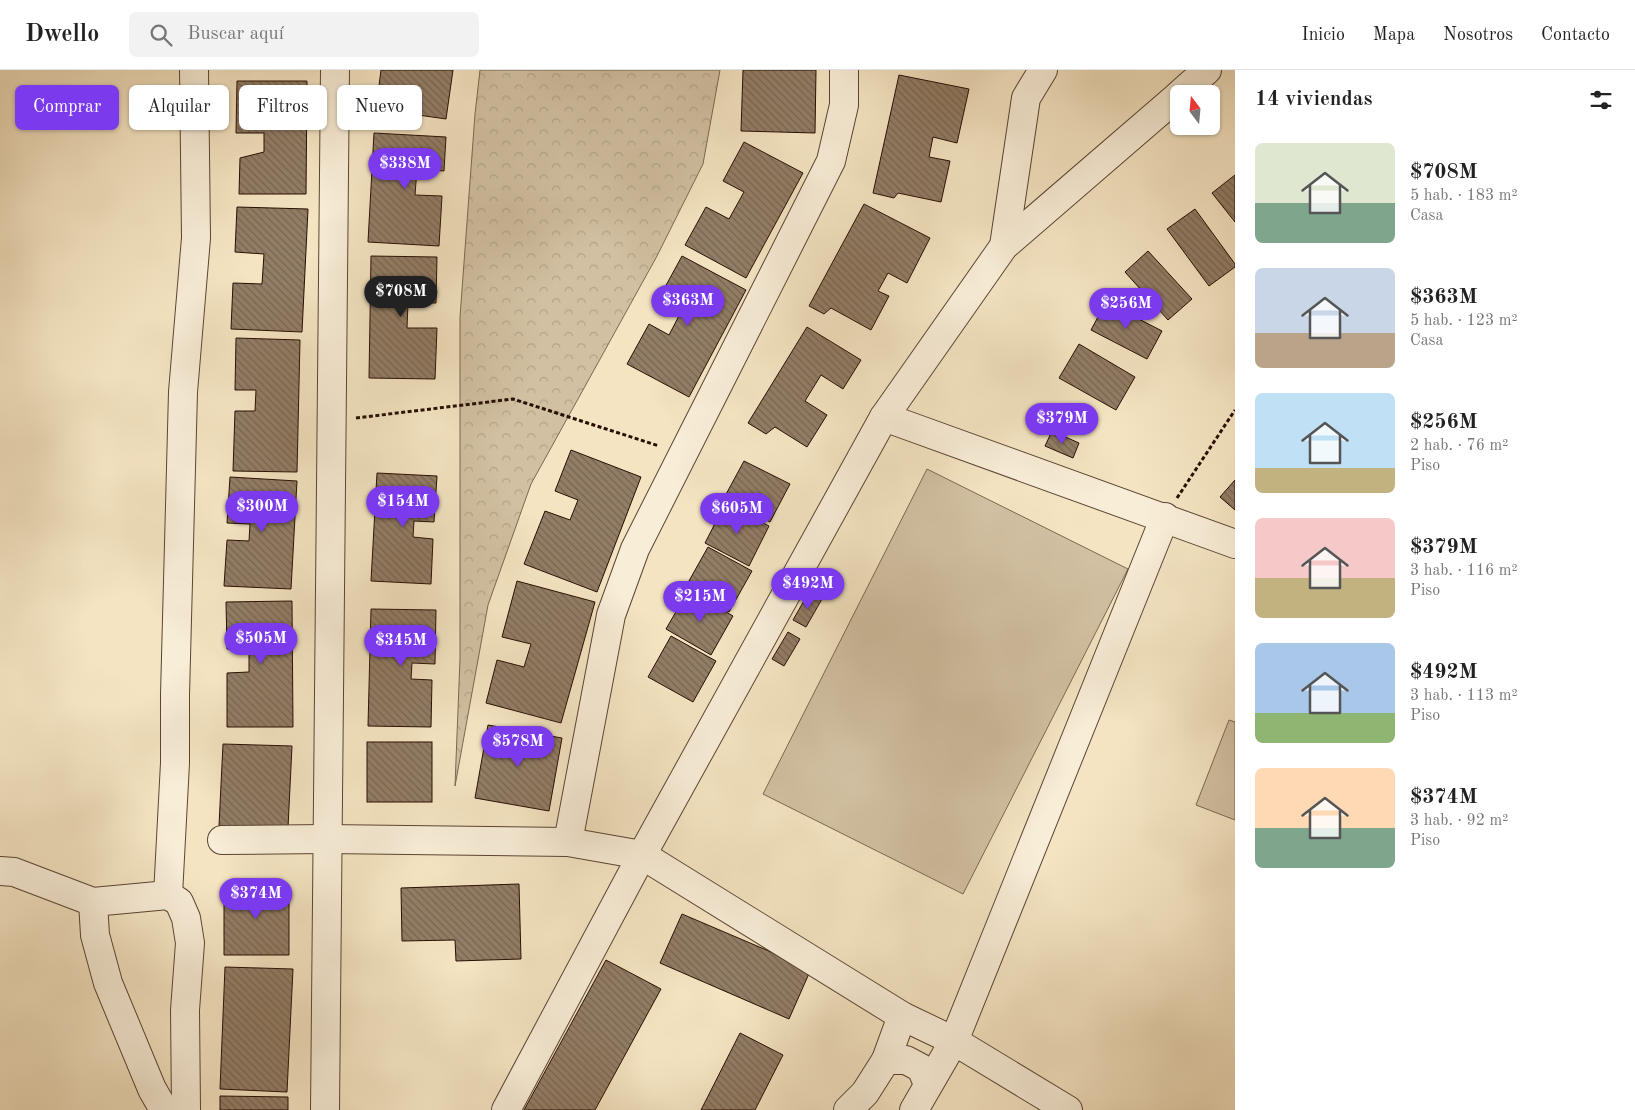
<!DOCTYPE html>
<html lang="es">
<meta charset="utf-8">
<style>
:root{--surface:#fff;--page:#f2f2f2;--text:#222;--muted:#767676;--line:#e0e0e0;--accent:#7c3aed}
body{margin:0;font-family:"Old Standard TT",serif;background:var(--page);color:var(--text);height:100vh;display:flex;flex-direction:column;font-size:19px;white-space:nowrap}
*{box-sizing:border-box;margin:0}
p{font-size:16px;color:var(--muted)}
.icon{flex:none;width:28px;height:28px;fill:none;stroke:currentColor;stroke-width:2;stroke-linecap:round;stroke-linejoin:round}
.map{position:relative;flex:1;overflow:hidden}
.side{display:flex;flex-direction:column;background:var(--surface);width:400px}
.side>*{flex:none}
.hud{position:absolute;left:15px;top:15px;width:475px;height:45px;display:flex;gap:10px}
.needle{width:32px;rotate:344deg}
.tools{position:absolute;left:1170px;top:15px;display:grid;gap:10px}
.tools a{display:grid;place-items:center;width:50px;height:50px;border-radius:8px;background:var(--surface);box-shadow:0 1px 4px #0004;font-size:25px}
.price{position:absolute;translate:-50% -42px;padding:0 11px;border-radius:18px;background:var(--accent);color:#fff;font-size:16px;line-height:32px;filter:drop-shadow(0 1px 2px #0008)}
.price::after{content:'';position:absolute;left:50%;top:30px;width:15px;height:11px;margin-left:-8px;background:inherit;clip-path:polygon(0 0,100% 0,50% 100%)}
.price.active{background:#222;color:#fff}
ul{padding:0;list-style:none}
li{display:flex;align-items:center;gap:15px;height:125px;padding:0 20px}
li span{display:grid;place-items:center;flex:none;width:140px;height:100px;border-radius:8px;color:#555}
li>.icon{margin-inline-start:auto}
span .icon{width:60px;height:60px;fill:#fffc;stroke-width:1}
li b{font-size:21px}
h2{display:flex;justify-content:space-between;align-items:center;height:60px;padding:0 20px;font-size:21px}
.pill{padding:0 18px;border-radius:8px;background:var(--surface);box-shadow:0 1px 4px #0004;font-size:18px;line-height:45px}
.pill.active{background:var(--accent);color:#fff}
header{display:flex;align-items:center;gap:30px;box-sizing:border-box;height:70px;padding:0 25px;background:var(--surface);border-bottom:1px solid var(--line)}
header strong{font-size:24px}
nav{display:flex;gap:28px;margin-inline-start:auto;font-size:18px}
.search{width:350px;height:45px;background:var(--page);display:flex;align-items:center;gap:12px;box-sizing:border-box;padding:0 18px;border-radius:8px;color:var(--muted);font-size:19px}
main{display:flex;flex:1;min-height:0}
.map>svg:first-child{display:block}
</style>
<header>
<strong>Dwello</strong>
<div class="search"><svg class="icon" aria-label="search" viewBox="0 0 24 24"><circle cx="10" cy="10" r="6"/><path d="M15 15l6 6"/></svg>Buscar aquí</div>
<nav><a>Inicio</a><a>Mapa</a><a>Nosotros</a><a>Contacto</a></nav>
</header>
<main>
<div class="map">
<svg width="1235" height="1040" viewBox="0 0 1235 1040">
<defs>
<pattern id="park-crowns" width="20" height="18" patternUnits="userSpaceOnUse" patternTransform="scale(1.25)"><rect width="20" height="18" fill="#d1c0a2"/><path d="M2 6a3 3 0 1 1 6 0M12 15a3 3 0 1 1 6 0" fill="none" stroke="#b3a48a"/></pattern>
<pattern id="building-back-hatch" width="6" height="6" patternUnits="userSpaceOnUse" patternTransform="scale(1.25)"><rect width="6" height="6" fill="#927d66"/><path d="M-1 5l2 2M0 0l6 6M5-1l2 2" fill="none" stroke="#776552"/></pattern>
</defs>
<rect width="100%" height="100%" fill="#f4e4c2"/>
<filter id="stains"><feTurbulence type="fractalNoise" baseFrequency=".004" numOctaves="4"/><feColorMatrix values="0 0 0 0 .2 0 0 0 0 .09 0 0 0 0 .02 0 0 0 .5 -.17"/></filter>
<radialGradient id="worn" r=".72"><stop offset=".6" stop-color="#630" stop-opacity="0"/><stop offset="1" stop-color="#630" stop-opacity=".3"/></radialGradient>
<path fill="url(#park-crowns)" stroke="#7c6752" d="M480 0H720L703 94 657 186 531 414 488 535 455 716 460 589V247L475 44Z"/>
<g fill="#d1c0a2" stroke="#7c6752">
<path d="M927 399 1128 499 963 824 763 724Z"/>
<path d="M1229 650 1235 652V750L1196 735Z"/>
</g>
<g fill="url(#building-back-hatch)" stroke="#280e03">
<path d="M381 0H453L446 49 376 39Z"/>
<path d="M743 0H816L815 63 741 61Z"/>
<path d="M899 5 969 19 957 73 933 67 929 87 950 91 941 132 898 123 894 128 873 123Z"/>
<path d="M237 11H307L306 124H239L240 88 264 82V63H236Z"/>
<path d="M374 63 446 67 444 101 417 99 415 125 442 126 439 176 368 172Z"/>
<path d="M744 72 803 103 746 208 685 175 706 137 729 149 744 122 723 111Z"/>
<path d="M1235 105V152L1212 123Z"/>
<path d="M864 134 930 168 907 213 888 203 878 221 889 226 871 260 831 238 824 244 809 236Z"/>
<path d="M237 137 308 139 302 262 231 259 233 213 262 214 264 184 235 182Z"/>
<path d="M1195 139 1235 194V197L1209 216 1167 159Z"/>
<path d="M1148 181 1192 229 1168 250 1125 202Z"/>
<path d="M371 186 437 187 436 233H408L407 258H437L435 309 369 308Z"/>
<path d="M682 186 746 220 689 327 627 294 649 254 669 265 681 242 658 230Z"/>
<path d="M1106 232 1162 261 1147 289 1091 260Z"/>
<path d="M807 257 861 290 843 319 821 305 805 331 827 345 807 377 775 357 766 364 748 353Z"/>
<path d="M236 268 300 270 297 402 233 401 235 341H255L256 320H235Z"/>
<path d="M1079 274 1135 307 1116 340 1059 308Z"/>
<path d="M1052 361 1079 373 1073 388 1045 376Z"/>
<path d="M571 380 641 407 597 522 524 494 545 441 570 450 578 430 555 421Z"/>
<path d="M744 391 790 414 770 452 724 428Z"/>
<path d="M377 403 437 406 434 452 414 451 413 467 433 469 431 514 371 511Z"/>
<path d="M230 407 297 411 291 519 224 516 227 470 249 471 250 454 227 453Z"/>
<path d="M1235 410V440L1220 427Z"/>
<path d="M725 434 769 456 749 496 705 473Z"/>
<path d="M708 477 752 501 729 542 685 518Z"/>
<path d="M517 511 595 532 561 653 486 633 497 590 524 597 531 574 502 567Z"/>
<path d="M688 521 733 546 711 585 666 559Z"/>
<path d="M809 522 822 529 806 557 793 550Z"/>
<path d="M292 531 293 657H227V603L249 602V579H227L226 532Z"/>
<path d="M371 539 436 540 435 594 412 593 411 609 432 610 431 657 368 656Z"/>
<path d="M788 562 800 569 784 596 772 589Z"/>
<path d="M671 566 716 591 693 632 648 607Z"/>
<path d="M488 655 562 668 549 741 475 728Z"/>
<rect x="367" y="672" width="65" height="60"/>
<path d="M223 674 292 676 288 758 219 756Z"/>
<path d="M224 814 289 815V885H224Z"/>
<path d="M519 814 521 889 456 891 455 870 402 871 401 818Z"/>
<path d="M682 844 811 899 789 949 660 893Z"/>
<path d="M606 890 661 919 595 1040H524Z"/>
<path d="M225 897 293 899 287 1022 220 1019Z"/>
<path d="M740 963 783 985 755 1040H701Z"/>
<path d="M220 1026 288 1027V1040H220Z"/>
</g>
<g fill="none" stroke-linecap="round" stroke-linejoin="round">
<g stroke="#5b4433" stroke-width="30">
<g id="minor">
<path d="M1180 24 1207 0"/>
<path d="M1004 176 1026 28 1043 0"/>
<path d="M884 347 1235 474"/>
<path d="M222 770 326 769 568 772 642 785 902 946 954 971 1068 1040"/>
<path d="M568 772 611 545 635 479 831 91 844 35V0"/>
<path d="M0 801 14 802 93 832 168 825 179 832 186 848 190 873 185 940 186 1040"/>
<path d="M168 825 175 693V625L183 322 196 168 194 0"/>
<path d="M93 832 95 865 108 913 152 1019 164 1040"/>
<path d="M886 990H906L921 998 928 1014"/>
<path d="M325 1040 335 0"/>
<path d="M506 1040 642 785 884 347 1004 176 1179 25"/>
<path d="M848 1040 865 1023 886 990 902 946"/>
<path d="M914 1040 954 971 1165 447"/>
</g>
</g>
<g stroke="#280e03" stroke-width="3" stroke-dasharray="4 2.5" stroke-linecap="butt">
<path d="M356 348 513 329 659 376"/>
<path d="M1177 428 1235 340"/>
</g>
<use href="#minor" stroke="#f8edd7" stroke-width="28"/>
</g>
<rect width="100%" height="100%" filter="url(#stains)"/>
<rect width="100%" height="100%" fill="url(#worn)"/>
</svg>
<div class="tools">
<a><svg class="needle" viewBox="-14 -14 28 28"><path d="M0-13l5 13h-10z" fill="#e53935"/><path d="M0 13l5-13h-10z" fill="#767676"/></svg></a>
</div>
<b class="price" style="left:405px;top:120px">$338M</b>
<b class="price active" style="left:401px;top:248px">$708M</b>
<b class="price" style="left:688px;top:257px">$363M</b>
<b class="price" style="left:1126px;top:260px">$256M</b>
<b class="price" style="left:1062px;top:375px">$379M</b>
<b class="price" style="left:403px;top:458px">$154M</b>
<b class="price" style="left:262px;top:463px">$300M</b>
<b class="price" style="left:737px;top:465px">$605M</b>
<b class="price" style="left:808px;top:540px">$492M</b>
<b class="price" style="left:700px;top:553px">$215M</b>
<b class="price" style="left:261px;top:595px">$505M</b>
<b class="price" style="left:401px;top:597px">$345M</b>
<b class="price" style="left:518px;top:698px">$578M</b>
<b class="price" style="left:256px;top:850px">$374M</b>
<div class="hud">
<a class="pill active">Comprar</a>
<a class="pill">Alquilar</a>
<a class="pill">Filtros</a>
<a class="pill">Nuevo</a>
</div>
</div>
<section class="side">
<h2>14 viviendas<svg class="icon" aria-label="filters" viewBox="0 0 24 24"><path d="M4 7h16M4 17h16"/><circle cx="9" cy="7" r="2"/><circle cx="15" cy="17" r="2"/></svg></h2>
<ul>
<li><span style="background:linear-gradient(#dfe7d0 60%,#7fa58c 0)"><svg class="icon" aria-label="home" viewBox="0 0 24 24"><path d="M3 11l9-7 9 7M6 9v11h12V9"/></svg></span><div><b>$708M</b><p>5 hab. · 183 m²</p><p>Casa</p></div></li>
<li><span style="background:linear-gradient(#c9d6e8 65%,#b9a48a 0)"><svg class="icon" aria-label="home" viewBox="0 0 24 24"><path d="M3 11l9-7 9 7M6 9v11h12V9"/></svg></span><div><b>$363M</b><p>5 hab. · 123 m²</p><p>Casa</p></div></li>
<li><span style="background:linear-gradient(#bfe0f5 75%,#c2b280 0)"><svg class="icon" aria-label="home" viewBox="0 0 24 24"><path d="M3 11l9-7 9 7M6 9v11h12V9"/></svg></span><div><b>$256M</b><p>2 hab. · 76 m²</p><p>Piso</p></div></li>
<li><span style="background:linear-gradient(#f6c9c9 60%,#c2b280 0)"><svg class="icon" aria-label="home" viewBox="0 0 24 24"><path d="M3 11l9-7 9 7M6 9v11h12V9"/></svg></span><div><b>$379M</b><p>3 hab. · 116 m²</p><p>Piso</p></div></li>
<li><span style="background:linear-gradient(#a9c7e8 70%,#8fb573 0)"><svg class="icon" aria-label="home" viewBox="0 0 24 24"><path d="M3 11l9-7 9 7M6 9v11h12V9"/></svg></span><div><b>$492M</b><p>3 hab. · 113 m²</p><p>Piso</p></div></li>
<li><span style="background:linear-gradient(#ffd9b3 60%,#7fa58c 0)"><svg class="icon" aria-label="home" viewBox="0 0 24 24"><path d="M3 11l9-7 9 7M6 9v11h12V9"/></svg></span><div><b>$374M</b><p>3 hab. · 92 m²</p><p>Piso</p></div></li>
</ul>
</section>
</main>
